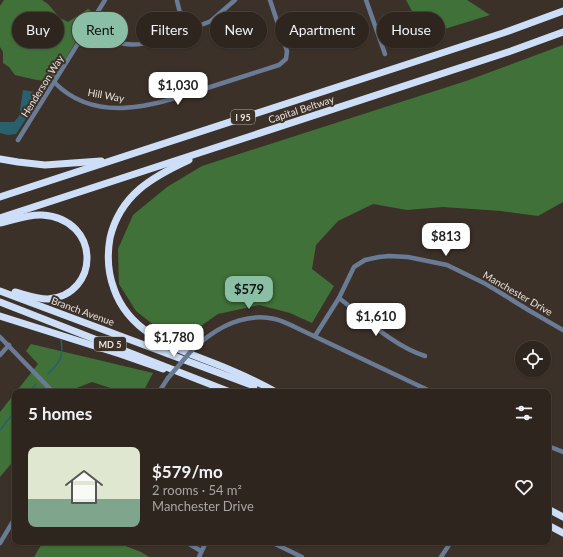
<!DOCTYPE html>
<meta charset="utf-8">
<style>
:root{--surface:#2d251e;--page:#39312b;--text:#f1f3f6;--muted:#a7a5a4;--line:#48423c;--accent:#8abfa5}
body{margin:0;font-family:Lato,sans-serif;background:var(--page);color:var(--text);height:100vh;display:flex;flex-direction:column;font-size:15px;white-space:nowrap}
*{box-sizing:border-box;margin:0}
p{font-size:13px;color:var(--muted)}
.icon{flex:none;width:22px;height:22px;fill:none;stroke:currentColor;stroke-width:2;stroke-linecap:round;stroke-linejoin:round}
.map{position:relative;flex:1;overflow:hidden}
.drawer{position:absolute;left:12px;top:389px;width:539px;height:156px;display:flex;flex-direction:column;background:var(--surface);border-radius:8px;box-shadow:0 1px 3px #0004,0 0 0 1px var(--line)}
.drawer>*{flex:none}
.hud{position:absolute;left:12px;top:12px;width:539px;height:36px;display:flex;gap:8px}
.fabs{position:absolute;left:515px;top:341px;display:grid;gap:8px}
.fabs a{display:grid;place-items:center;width:36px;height:36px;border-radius:50%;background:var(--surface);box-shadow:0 1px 3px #0004,0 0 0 1px var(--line);font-size:20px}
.price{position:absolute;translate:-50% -34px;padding:0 9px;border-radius:8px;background:#fff;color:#222;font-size:13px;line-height:26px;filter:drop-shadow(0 1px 2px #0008)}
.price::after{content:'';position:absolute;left:50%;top:24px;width:12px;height:9px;margin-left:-6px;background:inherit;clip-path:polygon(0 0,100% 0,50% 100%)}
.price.current{background:var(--accent);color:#111}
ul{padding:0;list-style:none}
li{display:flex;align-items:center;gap:12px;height:100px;padding:0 16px}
li span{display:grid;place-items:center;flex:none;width:112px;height:80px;border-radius:8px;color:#555}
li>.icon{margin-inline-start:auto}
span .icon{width:48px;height:48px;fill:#fffc;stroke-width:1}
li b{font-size:17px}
h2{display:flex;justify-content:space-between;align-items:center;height:48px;padding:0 16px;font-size:17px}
.pill{padding:0 14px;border-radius:18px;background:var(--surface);box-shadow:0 1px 3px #0004,0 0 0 1px var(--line);font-size:14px;line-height:36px}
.pill.current{background:var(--accent);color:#111}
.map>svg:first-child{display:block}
</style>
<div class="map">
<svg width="563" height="557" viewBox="0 0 563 557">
<rect width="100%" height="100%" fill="#3c3128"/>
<g fill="#407138">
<path d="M4 0H42L48 4 60 18 68 22 88 9 93 12 55 77 43 81 32 79 15 75 9 67 3 63V52L0 47V6Z"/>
<path d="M406 0H467L490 15 425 35Z"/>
<path d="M563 45V202L538 216 501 211 443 207 407 210 373 204 338 221 316 245 312 269 334 286 312 323 290 313 259 305 218 314 198 328 185 345 159 329 136 311 119 284 118 249 133 215 167 187 202 166 466 81Z"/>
<path d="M31 344 153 373 143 392H123L92 382 74 389 71 392H16L38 364 26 351Z"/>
<path d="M15 393V459L0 477V412Z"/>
<path d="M43 542H115L141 552 149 557H34Z"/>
</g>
<path fill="#28606b" d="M23 90 35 92 37 96 35 105 16 134 8 135 0 133V122H14L19 116Z"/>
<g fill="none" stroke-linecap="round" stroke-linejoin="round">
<g stroke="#28606b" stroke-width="1.5">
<path d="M48 374C60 363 64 356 61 340"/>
<path d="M29 392 36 384"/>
<path d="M0 430 15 411"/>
</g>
<g stroke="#6a7b96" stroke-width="4.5">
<path d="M366 0 385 54"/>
<path d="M88 29C126 52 141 46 181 33V17L177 1"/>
<path d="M181 33 211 21 235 0"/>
<path d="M55 83C97 125 155 105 204 89 229 81 254 73 279 65L286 59 287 51 270 0"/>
<path d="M18 140 105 0"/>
<path d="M339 298C365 318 393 346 425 356"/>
<path d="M315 336 339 298 354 267 365 260 379 257 389 256 408 257 447 265 486 284 530 311 563 330"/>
<path d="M0 337 53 392"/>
<path d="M192 350C215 328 243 312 275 319 283 321 291 325 299 329L432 392"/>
<path d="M0 355 9 345"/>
<path d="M159 392 168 378"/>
<path d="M548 446 563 452"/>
<path d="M186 542 201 551"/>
<path d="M271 542 302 557"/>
<path d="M0 543 15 518"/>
<path d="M199 557 206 542"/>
<path d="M441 557 451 542"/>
</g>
<g stroke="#cddef8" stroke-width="7">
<path d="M0 159 18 162 45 165 101 161"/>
<path d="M189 160C152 177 120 195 110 238 107 255 108 273 114 289 132 341 191 352 235 372 249 378 263 385 276 392"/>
<path d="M0 197 503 33 563 11"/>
<path d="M0 218 511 51 563 32"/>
<path d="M0 223C14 220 28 214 42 215 102 219 100 295 48 299 37 299 26 295 15 292"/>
<path d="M0 291 254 386"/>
<path d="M0 302 230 392"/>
<path d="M0 316 120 354 163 369"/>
<path d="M548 509 563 517"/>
<path d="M548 525 563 533"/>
</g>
<path stroke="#6a7b96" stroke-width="4.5" d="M168 378 192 350"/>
</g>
<g text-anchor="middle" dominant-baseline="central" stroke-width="4" stroke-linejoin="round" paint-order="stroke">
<g fill="#3c3128" stroke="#b5aca6" stroke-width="1">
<rect x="231" y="110" width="24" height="14" rx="3"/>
<rect x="94" y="337" width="32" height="14" rx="3"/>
</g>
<g font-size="9" font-weight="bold" fill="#e9e1dc">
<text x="243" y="117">I 95</text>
<text x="110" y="344">MD 5</text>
</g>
<g font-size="10" fill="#e9e1dc" stroke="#3c3128">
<text transform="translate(42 86) rotate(-58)">Henderson Way</text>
<text transform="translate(106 95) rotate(10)">Hill Way</text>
<text transform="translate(301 109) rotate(-18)">Capital Beltway</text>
<text transform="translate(518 293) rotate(30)">Manchester Drive</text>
<text transform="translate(83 311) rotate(20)">Branch Avenue</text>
</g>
</g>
</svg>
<div class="fabs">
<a><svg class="icon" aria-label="locate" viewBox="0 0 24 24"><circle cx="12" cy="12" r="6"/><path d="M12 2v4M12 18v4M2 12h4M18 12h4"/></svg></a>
</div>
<b class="price" style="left:178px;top:106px">$1,030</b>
<b class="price" style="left:446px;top:257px">$813</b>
<b class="price current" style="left:249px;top:310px">$579</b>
<b class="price" style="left:376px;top:337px">$1,610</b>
<b class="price" style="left:174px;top:358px">$1,780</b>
<div class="hud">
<a class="pill">Buy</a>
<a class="pill current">Rent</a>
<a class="pill">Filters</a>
<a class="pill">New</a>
<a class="pill">Apartment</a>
<a class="pill">House</a>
</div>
<section class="drawer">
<h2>5 homes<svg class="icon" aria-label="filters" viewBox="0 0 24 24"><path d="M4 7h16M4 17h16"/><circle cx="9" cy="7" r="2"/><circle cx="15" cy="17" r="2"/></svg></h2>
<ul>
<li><span style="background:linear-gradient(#dfe7d0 65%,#7fa58c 0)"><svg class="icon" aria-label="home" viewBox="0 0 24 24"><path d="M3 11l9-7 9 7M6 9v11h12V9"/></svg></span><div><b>$579/mo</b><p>2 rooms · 54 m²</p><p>Manchester Drive</p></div><svg class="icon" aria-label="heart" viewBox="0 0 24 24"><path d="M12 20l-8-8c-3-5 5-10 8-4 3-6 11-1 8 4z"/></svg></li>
</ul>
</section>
</div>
